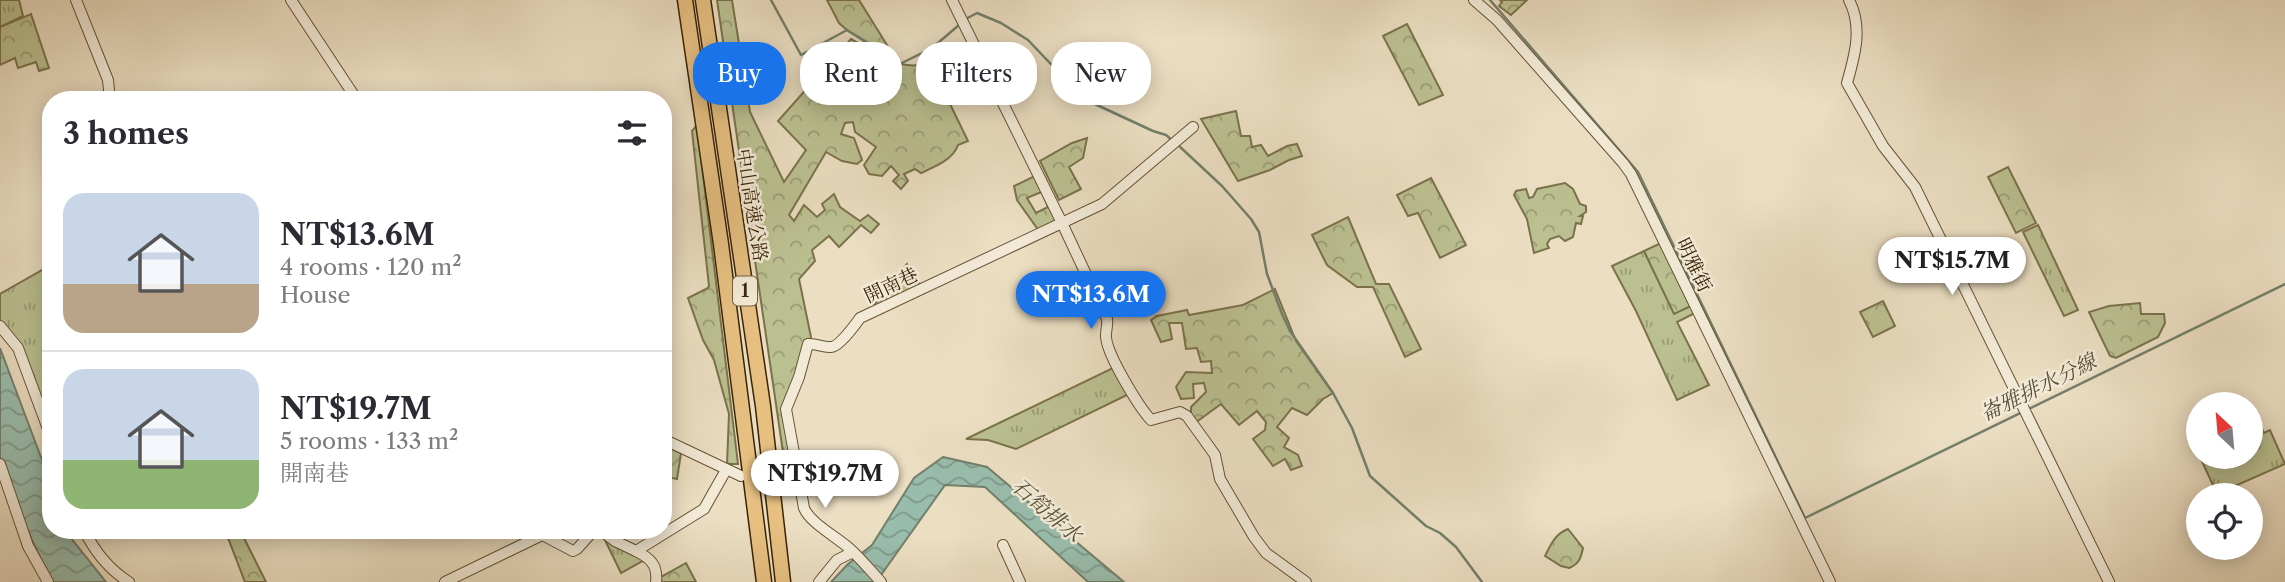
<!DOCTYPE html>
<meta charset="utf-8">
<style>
:root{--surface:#fff;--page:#f7f7f7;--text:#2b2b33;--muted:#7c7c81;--line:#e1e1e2;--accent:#1a73e8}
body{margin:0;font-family:"Libre Caslon Text","Noto Serif TC",serif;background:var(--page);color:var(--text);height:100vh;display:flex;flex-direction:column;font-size:26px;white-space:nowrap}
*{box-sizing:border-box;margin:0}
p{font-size:23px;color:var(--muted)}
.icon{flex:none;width:38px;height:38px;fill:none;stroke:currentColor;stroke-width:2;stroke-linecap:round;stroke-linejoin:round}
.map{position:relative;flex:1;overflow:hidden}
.sheet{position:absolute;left:42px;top:91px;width:630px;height:448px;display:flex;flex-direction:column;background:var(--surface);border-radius:28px;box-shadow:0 4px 18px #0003}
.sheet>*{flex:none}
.guide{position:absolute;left:693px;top:42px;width:665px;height:63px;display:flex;gap:14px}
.needle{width:46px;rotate:334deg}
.tools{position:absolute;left:2186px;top:392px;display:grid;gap:14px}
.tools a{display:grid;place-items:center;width:77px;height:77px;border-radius:50%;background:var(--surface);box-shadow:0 4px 18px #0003;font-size:35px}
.price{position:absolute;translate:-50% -60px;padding:0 16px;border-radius:24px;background:#fff;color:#222;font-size:23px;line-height:46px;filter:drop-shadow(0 2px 4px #0008)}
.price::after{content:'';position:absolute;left:50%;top:42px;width:21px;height:16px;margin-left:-10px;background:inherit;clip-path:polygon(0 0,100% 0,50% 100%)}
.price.current{background:var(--accent);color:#fff}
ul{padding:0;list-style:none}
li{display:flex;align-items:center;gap:21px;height:175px;padding:0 21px}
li+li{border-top:2px solid var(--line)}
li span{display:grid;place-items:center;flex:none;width:196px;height:140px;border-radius:21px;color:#555}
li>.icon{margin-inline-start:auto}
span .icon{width:84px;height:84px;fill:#fffc;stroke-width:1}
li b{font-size:30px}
h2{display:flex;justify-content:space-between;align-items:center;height:84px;padding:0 21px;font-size:30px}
.tag{padding:0 24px;border-radius:28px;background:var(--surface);box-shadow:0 4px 18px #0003;font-size:24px;line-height:63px}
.tag.current{background:var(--accent);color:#fff}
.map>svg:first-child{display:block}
</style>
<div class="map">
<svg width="2285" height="582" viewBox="0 0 2285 582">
<defs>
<pattern id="grass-tufts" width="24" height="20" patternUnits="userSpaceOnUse" patternTransform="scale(1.75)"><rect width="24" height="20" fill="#bbc091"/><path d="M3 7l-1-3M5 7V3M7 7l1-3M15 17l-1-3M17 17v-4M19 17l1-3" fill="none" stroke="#999c74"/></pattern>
<pattern id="forest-crowns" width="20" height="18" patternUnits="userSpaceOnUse" patternTransform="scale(1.75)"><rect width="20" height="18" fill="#bbc091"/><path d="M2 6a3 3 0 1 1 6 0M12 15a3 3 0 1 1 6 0" fill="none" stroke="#999c74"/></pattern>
<pattern id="garden-furrows" width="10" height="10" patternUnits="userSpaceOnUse" patternTransform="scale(1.75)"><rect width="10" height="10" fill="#bbc091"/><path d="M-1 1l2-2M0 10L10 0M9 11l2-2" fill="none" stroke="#999c74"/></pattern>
<pattern id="water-waves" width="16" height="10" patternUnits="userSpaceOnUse" patternTransform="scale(1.75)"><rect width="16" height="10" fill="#99bdad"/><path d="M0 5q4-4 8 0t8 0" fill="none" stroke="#7e998b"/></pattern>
</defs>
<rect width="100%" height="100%" fill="#ebdec2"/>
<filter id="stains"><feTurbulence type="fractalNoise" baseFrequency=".00286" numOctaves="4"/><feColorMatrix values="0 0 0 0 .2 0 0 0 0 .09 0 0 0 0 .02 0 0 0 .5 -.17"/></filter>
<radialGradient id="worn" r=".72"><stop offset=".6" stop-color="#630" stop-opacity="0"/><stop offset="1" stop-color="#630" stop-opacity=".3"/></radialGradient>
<g fill="url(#grass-tufts)" stroke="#7b724b" stroke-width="2">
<path d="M0 0H19L23 16 0 27Z"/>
<path d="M2038 225 2078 310 2064 316 2023 232Z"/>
<path d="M1644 251 1674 313 1693 305 1697 312 1677 322 1709 385 1677 400 1636 311 1612 266Z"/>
<path d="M907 264 922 288 874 309V305Z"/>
<path d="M51 265V428L18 347 0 326V294Z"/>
<path d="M1117 366 1129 394 1016 449 988 440 966 439Z"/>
<path d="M2250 404 2264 433 2270 430 2285 464 2217 494 2200 457H2250Z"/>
<path d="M604 538 646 559 621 573Z"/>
</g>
<g fill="url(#forest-crowns)" stroke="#7b724b" stroke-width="2">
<path d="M717 0H732L750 112 784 182 806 150 778 121 851 39C877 53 903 75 932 61L954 100 950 104 968 141 958 145C953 160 934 167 921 173L915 169 904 174 908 181 901 189 893 181 899 175 891 166 882 176 869 174 864 165 876 147 855 132 853 122 845 123 841 134 854 138 862 160 857 164 842 161 826 152 789 215 794 221 804 205 817 217 825 210 822 204 834 194 840 207 860 221 868 215 879 224 871 233 861 225 839 247 829 236 812 250 815 261 799 279 811 337 804 364 786 410 793 457 785 466Z"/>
<path d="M827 0H859L895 58 848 31 839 23Z"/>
<path d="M1500 0H1527L1511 15 1499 6 1502 2Z"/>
<path d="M31 14 49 68 39 71 36 62 18 68 15 58 0 65V27Z"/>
<path d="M1407 24 1443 95 1419 105 1383 36Z"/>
<path d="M1236 111 1241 136H1250L1252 147 1261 145 1268 156 1287 146 1297 144 1302 156 1289 160 1270 170 1238 181 1201 119Z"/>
<path d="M697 125 738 464H727L729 414 714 360 703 340 688 298 708 288 709 286 692 131Z"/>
<path d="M1087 138 1083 158 1069 167 1081 189 1059 200 1040 161 1072 143Z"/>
<path d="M2008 167 2036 223 2016 233 1988 177Z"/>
<path d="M1039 174 1046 190 1027 198 1036 213 1048 207 1044 197 1048 195 1057 221 1039 231 1017 200 1014 186Z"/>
<path d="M1431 178 1466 245 1440 258 1418 213 1408 216 1397 195Z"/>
<path d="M1565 183 1573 189 1580 204 1586 206V212L1580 216H1583L1581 224 1576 223 1573 237 1565 241 1559 236 1550 239 1547 244 1549 248 1534 253 1527 219 1514 195 1516 191 1526 189 1529 198 1533 197 1537 189Z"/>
<path d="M1348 217 1376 284H1389L1421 349 1405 357 1373 287H1357L1327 265 1312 235Z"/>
<path d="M1663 242 1693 305 1674 314 1644 251Z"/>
<path d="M1275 289 1296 341 1333 393 1323 399 1307 415 1292 408 1277 427 1289 438 1284 447 1298 455 1302 466 1291 470 1285 459 1273 466 1253 439 1265 430 1266 422 1257 411 1239 425 1221 404 1195 423 1191 414V407L1206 392 1204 383 1193 384 1194 398 1181 399 1176 387 1186 372 1212 373 1211 361 1201 362 1197 348 1186 349 1182 323H1169L1172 339 1161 342 1151 320 1157 316 1187 310 1189 315 1243 305Z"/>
<path d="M1883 301 1895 326 1873 337 1860 312Z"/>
<path d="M2140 303 2141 314H2164L2165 323 2158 337 2116 358 2110 356 2089 312 2109 306Z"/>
<path d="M1568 529 1583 548C1581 558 1579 564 1569 568L1561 566 1545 556C1551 544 1555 534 1568 529Z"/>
<path d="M225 530H240L266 582H245Z"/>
<path d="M686 563 696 582H660L661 577Z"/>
</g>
<path fill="url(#garden-furrows)" stroke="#7b724b" stroke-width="2" d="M663 445 681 453 677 479 663 476Z"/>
<g fill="url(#water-waves)" stroke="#737f6a" stroke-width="2">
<path d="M0 348 51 484V530H68L71 538 106 582H52L24 523 0 459Z"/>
<path d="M943 457 987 467 1124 582H1088L985 487 945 485 876 582H831L848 564 872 545 914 478Z"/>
</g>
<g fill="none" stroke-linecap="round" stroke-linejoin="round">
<g stroke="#737f6a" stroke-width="2.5">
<path d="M771 0 801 55 847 30 900 64 932 48 959 25"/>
<path d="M1490 0 1638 172 1805 518 2285 284"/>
<path d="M964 20 977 13 1001 23 1028 40 1084 99 1153 131 1166 135 1173 141"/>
<path d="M1178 145 1222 186 1251 219 1259 232 1267 274 1282 314 1290 331 1333 393 1352 428 1370 476 1426 526 1440 533 1456 547 1482 582"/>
</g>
<g stroke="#675234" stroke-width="12">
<g id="minor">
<path d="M76 0 108 80 110 100"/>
<path d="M291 0 357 100"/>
<path d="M952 0 1062 223 1107 319C1108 325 1106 329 1106 335 1105 352 1139 407 1151 420L1180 412 1187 416 1215 455 1220 479 1254 537 1266 553 1306 582"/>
<path d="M1474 0 1497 20 1623 163 1631 174 1830 582"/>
<path d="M1849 0C1863 27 1855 55 1847 83L1883 146 1915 187 2109 582"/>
<path d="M0 326 18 348 51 437"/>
<path d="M663 439 741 476"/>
<path d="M0 464 28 546 48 582"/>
<path d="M785 471 797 467"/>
<path d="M84 530C95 552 108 569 129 582"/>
<path d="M533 530 573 551 577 549 594 530"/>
<path d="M600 530 615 541 636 551 704 509 726 470"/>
<path d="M615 541 623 530"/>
<path d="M1003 545 1020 582"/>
<path d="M636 551C650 558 658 565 656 582"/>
<path d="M445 582 542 535"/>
<path d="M819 582 837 560 853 552"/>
<path d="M881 582C871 571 861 559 850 549 837 537 810 523 804 508L786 409 799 377 808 344C816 343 823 348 831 347 839 347 855 325 860 318L1102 204 1193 127"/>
</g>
</g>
<g stroke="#3b2305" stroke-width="17">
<g id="highway">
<path d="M685 0 721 244 764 582"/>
<path d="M703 0 763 406 783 582"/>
</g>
</g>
<use href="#minor" stroke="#f2ead7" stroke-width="10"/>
<use href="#highway" stroke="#e6bf81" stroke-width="14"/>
</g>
<g text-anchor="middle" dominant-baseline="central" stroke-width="5" stroke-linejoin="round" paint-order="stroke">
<rect fill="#f2ead7" stroke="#725f44" stroke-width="2" x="733" y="276.5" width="24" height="29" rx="5"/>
<g font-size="18" font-weight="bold" fill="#3b2305">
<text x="745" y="291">1</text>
</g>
<g font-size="19" fill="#3b2305" stroke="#f2ead7">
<text transform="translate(752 205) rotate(81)">中山高速公路</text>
<text transform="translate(1694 265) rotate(64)">明雅街</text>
<text transform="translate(891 285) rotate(-25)">開南巷</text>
</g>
<g font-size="21" font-style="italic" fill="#575137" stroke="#f2ead7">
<text transform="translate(2038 387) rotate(-26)">崙雅排水分線</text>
<text transform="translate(1047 510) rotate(41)">石筍排水</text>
</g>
</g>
<rect width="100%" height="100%" filter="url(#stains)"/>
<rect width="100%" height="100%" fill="url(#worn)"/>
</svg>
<div class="tools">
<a><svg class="needle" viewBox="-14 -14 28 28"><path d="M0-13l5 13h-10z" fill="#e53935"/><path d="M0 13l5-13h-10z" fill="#7c7c81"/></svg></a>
<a><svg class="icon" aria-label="locate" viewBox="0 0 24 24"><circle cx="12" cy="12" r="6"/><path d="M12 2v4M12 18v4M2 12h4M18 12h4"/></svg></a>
</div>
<b class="price" style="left:1952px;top:297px">NT$15.7M</b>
<b class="price current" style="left:1091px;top:331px">NT$13.6M</b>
<b class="price" style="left:825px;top:510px">NT$19.7M</b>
<div class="guide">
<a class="tag current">Buy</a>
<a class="tag">Rent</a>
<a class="tag">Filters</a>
<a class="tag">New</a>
</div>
<section class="sheet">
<h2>3 homes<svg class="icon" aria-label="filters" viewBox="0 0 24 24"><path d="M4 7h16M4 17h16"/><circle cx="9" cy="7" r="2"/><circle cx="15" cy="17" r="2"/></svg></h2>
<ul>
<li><span style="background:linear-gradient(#c9d6e8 65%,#b9a48a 0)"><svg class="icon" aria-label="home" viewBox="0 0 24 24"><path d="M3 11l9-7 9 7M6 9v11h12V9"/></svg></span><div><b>NT$13.6M</b><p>4 rooms · 120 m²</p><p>House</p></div></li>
<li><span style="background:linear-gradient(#c9d6e8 65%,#8fb573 0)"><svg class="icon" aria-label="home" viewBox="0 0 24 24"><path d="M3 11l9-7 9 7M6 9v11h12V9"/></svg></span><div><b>NT$19.7M</b><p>5 rooms · 133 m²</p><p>開南巷</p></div></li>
</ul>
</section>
</div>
